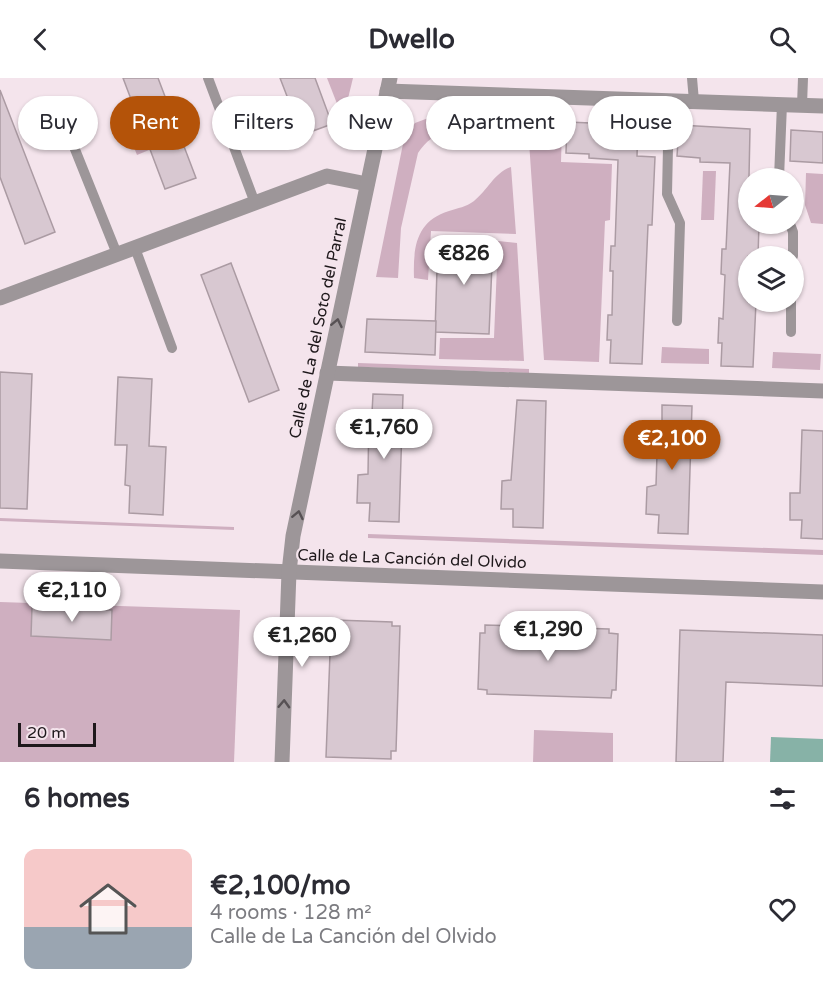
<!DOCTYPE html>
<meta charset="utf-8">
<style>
:root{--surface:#fff;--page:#f7f7f7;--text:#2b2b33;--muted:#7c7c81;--accent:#b45309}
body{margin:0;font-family:"Varela Round",sans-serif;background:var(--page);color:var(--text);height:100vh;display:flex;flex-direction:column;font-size:22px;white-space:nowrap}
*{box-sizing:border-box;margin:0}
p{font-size:20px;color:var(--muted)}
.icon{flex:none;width:33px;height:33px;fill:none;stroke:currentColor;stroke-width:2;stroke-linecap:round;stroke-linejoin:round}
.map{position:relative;height:684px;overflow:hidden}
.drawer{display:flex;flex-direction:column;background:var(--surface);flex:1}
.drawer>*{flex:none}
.hud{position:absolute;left:18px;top:18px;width:788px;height:54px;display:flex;gap:12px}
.needle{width:39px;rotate:253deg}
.buttons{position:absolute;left:738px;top:90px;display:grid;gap:12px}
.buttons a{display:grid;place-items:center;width:66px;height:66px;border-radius:50%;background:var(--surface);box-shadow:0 2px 4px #0004;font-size:30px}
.scale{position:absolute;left:18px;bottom:15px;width:78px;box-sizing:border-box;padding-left:6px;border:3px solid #1e181b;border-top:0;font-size:16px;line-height:21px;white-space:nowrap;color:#1e181b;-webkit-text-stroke:4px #f4e4ec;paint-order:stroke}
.price{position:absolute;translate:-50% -51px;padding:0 14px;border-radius:21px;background:#fff;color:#222;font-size:20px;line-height:39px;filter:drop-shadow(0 2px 3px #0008)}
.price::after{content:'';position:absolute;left:50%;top:36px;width:18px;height:14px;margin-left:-9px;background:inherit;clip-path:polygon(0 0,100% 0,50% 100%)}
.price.on{background:var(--accent);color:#fff}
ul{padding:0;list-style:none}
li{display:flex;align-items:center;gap:18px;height:150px;padding:0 24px}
li span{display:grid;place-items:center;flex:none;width:168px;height:120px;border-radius:12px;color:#555}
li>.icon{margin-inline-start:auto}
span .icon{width:72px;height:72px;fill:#fffc;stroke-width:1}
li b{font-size:26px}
h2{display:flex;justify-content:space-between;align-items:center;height:72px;padding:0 24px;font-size:26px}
.chip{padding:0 21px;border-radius:27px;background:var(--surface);box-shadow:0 2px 4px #0004;font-size:21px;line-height:54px}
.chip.on{background:var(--accent);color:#fff}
header{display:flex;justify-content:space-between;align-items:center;height:78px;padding:0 24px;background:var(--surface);font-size:27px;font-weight:800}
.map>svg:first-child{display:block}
</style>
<header><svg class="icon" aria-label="back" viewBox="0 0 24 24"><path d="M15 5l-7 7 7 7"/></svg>Dwello<svg class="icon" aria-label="search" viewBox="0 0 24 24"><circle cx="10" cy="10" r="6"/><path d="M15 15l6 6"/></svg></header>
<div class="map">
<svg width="823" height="684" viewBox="0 0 823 684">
<rect width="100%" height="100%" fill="#f4e4ec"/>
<g fill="#cfafc0">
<path d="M327 0H353L343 41Z"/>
<path d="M130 24 149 72 137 77 118 29Z"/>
<path d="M431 39 509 42 511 68 449 54C435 56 426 63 418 75L401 150 398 200 376 199 404 61 415 45Z"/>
<path d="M528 49 562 50 561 84 612 86 610 142 605 143 599 284 544 282Z"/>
<path d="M511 89 516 156 431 153 428 202 414 200C413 170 416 143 449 133 458 130 466 129 474 123 488 112 494 95 511 89Z"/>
<path d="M703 93H716L714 142H701Z"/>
<path d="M806 95 823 96V146L811 145 805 127Z"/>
<path d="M498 163 517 165 524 283 439 281 440 260H494Z"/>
<path d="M662 269 709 271V286L661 285Z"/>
<path d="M773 274 821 276 820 292 772 290Z"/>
<path d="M358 285 529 291V295L358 289Z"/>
<path d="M0 440 234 449V452L0 443Z"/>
<path d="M368 456 823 472V477L368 460Z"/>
<path d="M0 524 240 532 234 684H0Z"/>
<path d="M534 652 613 655V684H533Z"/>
</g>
<path fill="#87b2a7" d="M771 659 823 661V684H770Z"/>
<g fill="#d8c8d1" stroke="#ab9ba3" stroke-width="1.5">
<path d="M123 0H158L196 100 165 111Z"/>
<path d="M280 0H315L332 46 302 57Z"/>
<path d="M0 12 55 154 25 166 0 99Z"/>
<path d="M567 44 638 47 637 78 655 79 652 147H648L642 286 610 285 611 262H607L608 237H612L613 193H610L611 168H615L618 82 589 80V76L566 75Z"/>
<path d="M679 47 750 51 748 146H759L758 178H748V224H756L753 289 721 288 722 265H718L719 240 723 241 725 197 721 196 722 171H726L730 85 700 84V80L677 78Z"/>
<path d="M791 52 823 54V85L790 83Z"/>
<path d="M438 160 493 163 489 256 435 254Z"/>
<path d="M231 185 279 312 249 324 201 197Z"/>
<path d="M367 241 436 243 435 277 365 274Z"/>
<path d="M0 294 32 296 27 431 0 430Z"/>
<path d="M118 299 152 301 149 368 166 369 163 437 129 435 130 408 125 407 127 367H115Z"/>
<path d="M373 316 403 317 399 444 369 443 370 425H357L358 397 368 396 369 335H372Z"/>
<path d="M517 322 546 323 543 450 513 449V431H501L502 403 511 402Z"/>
<path d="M662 327 692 328 688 456 658 455 659 437 646 436 647 409 656 407 658 346H662Z"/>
<path d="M802 352 823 353V461L801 460 802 442H790V415H800Z"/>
<path d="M32 529 112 532 111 562 31 558Z"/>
<path d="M335 542 392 544V548H400L396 673H391V681L326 679 331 550H335Z"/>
<path d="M485 547 609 551V555L618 556 616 612H612L611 620 487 616V612L478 611 480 555H485Z"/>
<path d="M680 552 823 557V608L726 604 723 684H676Z"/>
</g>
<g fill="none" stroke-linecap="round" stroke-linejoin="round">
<g stroke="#9d9699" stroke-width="10">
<path d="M208 0 255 125"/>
<path d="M692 0 694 23"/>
<path d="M669 22 667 116 680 145 677 243"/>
<path d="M56 24 117 176"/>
<path d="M802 27 803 0"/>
<path d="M779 100 782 26"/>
<path d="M790 146 793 154V178"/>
<path d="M135 170 172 270"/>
<path d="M791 254V224"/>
</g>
<g stroke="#9d9699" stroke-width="15">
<path d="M387 13 823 28"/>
<path d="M0 220 327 98 367 106"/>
<path d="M327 295 823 313"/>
<path d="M0 483 823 514"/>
<path d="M282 684 289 494 293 458 390 0"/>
</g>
</g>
<defs><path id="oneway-chevron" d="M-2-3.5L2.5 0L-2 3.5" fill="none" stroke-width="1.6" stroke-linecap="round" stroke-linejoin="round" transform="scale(1.5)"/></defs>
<g stroke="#575154">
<use href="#oneway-chevron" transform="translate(337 245) rotate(-78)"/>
<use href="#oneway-chevron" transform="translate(298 437) rotate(-78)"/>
<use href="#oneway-chevron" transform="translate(284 626) rotate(-88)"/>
</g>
<g text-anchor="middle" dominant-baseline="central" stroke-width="4.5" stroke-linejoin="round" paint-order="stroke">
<g font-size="16" fill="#1e181b" stroke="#f4e4ec">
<text transform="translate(318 250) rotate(-78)">Calle de La del Soto del Parral</text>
<text transform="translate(412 481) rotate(2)">Calle de La Canción del Olvido</text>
</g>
</g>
</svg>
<div class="buttons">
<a><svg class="needle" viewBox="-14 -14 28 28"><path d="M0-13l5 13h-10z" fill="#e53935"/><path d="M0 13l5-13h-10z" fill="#7c7c81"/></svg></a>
<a><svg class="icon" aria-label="layers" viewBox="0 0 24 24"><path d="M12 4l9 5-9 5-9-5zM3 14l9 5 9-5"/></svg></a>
</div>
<div class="scale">20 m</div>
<b class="price" style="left:464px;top:208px">€826</b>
<b class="price" style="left:384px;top:382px">€1,760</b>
<b class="price on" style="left:672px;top:393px">€2,100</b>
<b class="price" style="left:72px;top:545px">€2,110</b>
<b class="price" style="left:548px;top:584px">€1,290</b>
<b class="price" style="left:302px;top:590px">€1,260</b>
<div class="hud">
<a class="chip">Buy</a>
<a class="chip on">Rent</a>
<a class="chip">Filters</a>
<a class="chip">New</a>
<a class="chip">Apartment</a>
<a class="chip">House</a>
</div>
</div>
<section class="drawer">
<h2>6 homes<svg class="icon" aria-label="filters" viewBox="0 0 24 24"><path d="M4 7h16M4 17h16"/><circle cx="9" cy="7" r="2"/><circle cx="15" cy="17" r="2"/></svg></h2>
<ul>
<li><span style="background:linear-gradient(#f6c9c9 65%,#9aa5b1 0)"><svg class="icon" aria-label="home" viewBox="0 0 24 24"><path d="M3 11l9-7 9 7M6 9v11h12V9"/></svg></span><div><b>€2,100/mo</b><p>4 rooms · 128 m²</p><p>Calle de La Canción del Olvido</p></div><svg class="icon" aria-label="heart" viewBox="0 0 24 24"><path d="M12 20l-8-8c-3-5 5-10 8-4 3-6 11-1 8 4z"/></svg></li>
</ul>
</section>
